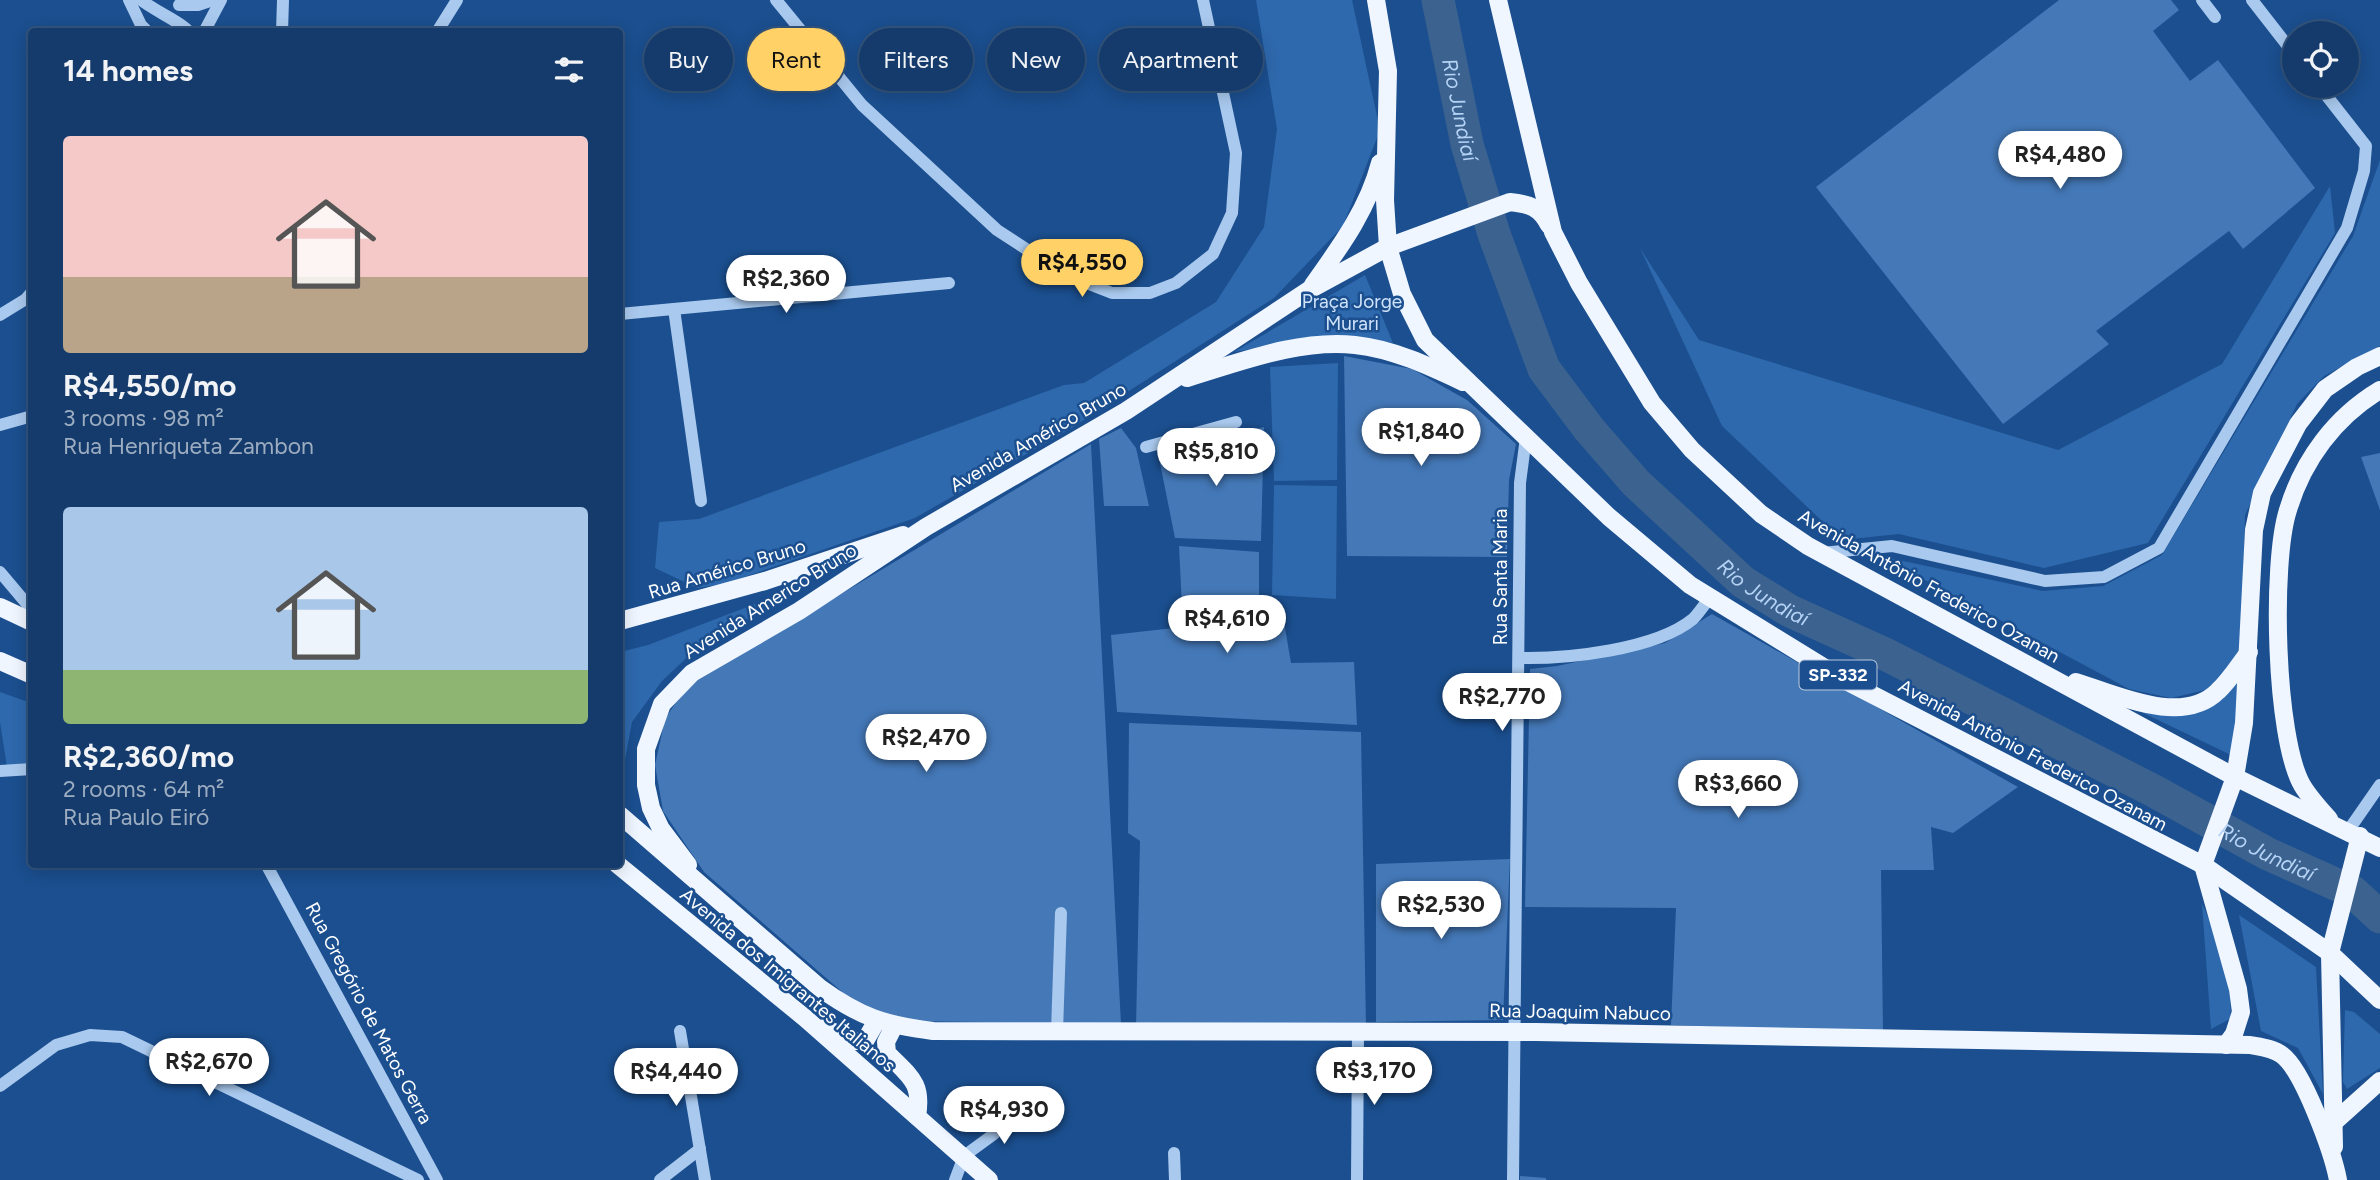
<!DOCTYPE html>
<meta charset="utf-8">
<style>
:root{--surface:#143b6b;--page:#214673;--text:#f1f3f6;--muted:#9dadc1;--line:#33557e;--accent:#ffd166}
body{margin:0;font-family:Figtree,sans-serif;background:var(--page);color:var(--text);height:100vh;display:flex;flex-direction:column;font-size:26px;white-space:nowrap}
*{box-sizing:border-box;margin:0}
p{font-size:23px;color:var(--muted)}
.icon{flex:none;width:38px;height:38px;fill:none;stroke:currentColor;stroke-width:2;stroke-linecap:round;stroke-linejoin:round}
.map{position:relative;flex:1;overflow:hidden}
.drawer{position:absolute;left:28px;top:28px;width:595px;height:840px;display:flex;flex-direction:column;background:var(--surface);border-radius:7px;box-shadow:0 4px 18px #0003,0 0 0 2px var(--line)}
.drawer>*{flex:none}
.hud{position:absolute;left:644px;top:28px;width:665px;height:63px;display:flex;gap:14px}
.buttons{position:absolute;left:2282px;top:21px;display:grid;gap:14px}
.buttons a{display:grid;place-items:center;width:77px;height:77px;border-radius:50%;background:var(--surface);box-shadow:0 4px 18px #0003,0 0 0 2px var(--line);font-size:35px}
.price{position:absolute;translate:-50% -60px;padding:0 16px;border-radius:24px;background:#fff;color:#222;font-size:23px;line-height:46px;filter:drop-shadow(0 2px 4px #0008)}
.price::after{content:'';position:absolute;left:50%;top:42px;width:21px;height:16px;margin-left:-10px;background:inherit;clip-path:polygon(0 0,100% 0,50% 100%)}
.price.current{background:var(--accent);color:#111}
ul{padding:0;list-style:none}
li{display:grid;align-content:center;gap:14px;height:371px;padding:0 35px}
li span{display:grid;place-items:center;height:217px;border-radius:7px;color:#555}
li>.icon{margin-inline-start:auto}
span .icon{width:126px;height:126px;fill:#fffc;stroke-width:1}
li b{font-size:30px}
h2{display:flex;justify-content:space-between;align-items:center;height:84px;padding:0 35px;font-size:30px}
.pill{padding:0 24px;border-radius:32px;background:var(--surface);box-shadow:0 4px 18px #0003,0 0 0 2px var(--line);font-size:24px;line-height:63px}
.pill.current{background:var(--accent);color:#111}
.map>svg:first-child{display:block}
</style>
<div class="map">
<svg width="2380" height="1180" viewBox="0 0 2380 1180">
<rect width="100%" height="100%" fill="#1b4f8f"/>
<g fill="#2e69ad">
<path d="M1256 0H1352L1380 130 1343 226 1274 298 1068 430 915 518 724 584 697 588 655 568 659 522 699 519 1064 385 1084 383 1216 302 1264 227 1277 129Z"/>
<path d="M2380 160V346L2324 376 2297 404 2245 515 2241 652 2210 689 2171 698 2129 689 1880 556 2043 591 2103 586 2162 555 2353 236Z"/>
<path d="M2330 186 2335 233 2148 543 2044 568 1899 534 1842 540 1722 426 1640 248 1699 340 2058 450 2222 364Z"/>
<path d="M1365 275 1393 343 1334 335 1234 352Z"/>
<path d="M1338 363 1337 480 1274 481 1270 367Z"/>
<path d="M1274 485 1337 486 1336 599 1272 595Z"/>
<path d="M807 584 695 650 662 681 632 722 620 786V652L648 645Z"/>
<path d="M2241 671 2233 756 2114 699 2190 710Z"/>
<path d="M0 692 31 703V765L7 767 0 722Z"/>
<path d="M2202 904C2217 933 2234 986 2230 1019L2211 1029Z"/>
<path d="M2239 915 2316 967 2323 1094 2298 1048 2261 1031Z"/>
<path d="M2345 1010 2354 1012 2380 1034V1068L2347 1089 2343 1082Z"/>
</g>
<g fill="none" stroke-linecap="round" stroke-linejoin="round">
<path stroke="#3c6290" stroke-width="33" id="s1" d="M1438 0 1467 144 1494 234 1544 369 1589 429 1636 483 1743 582 1790 611 1885 654 2154 791 2268 854 2353 892 2380 917"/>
</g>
<g fill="#4478b7">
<path d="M2059 0H2171L2179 10 2153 31 2190 81 2218 60 2315 188 2243 249 2229 231 2096 331 2109 344 2003 424 1816 187Z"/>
<path d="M1344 356 1412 369 1467 400 1516 444 1509 480 1507 557 1347 556Z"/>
<path d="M1264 427 1261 541 1175 538 1158 453Z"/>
<path d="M1121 428 1136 448 1149 506H1104L1099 439Z"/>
<path d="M1091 444 1121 1024 906 1021 856 1004 704 872 663 811 655 765 665 719 686 687Z"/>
<path d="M2380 453V510L2361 457Z"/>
<path d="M1179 546 1259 552V609L1282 610 1291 663 1354 662 1357 725 1117 712 1111 635 1183 627Z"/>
<path d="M1712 614 2018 787 1953 833 1931 827 1934 870H1881L1883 1033 1671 1025 1676 908 1525 907 1530 669 1557 666 1665 643Z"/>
<path d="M1129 723 1361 732 1366 1027H1136L1140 841 1128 833Z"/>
<path d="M1510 859 1503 1020 1376 1022V864Z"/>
<path d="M1520 1176 1546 1178V1180H1520Z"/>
</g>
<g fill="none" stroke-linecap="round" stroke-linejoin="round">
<g stroke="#a9c9ee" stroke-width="12">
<path d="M129 0 141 25 148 32"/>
<path d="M141 0C153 10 183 23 189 32"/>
<path d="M776 0 862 105 997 230 1066 275 1112 293H1150L1176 283 1213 254 1232 213 1236 153 1203 0"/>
<path d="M2202 0 2215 17"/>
<path d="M2252 0 2294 54"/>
<path d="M179 5H198L213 0"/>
<path d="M204 32 221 0"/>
<path d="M282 32 283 0"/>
<path d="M437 32 457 0"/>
<path d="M674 309 701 501"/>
<path d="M620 314 949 283"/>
<path d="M0 315 26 299 32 292"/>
<path d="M0 425 32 416"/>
<path d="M1146 447 1236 422"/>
<path d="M1822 553 1892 546 2045 581 2104 577 2159 548 2347 228 2364 171 2366 146 2319 86"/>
<path d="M0 572 32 610"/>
<path d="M1519 658C1567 659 1655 650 1693 619 1699 613 1705 604 1710 597"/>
<path d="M0 771 32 769"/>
<path d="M2348 831 2380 785"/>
<path d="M266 864 437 1180"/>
<path d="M680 1031 705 1180"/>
<path d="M1057 1032 1061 913"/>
<path d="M0 1086 56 1045 90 1035 122 1037 418 1180"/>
<path d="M1174 1153 1175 1180"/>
<path d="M660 1180 700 1149"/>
<path d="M955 1180 964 1156 994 1134 995 1108"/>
<path d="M1357 1180 1358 1033"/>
<path d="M1513 1180 1520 483 1526 437"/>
</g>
<g stroke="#f0f6ff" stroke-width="18">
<path d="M1376 0 1388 71 1385 200 1388 247 1402 294 1425 340 1609 517 1690 585 1846 681 2203 865 2330 953 2380 1000"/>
<path d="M1498 0 1553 232 1579 283 1652 403 1692 450 1761 514 1808 546 2235 777 2380 848"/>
<path d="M1313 285C1340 247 1368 209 1380 163"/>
<path d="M1187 378C1241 362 1298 339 1355 345 1393 349 1429 366 1463 382"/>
<path d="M0 607 32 622"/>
<path d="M620 621 765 581 903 535"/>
<path d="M0 661 32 675"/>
<path d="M2076 682C2116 694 2182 727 2218 691 2230 680 2239 665 2249 652"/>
<path d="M620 815 820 988C860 1017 885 1025 933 1031L1536 1032 2250 1045C2261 1047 2273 1048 2282 1055 2303 1070 2333 1153 2338 1180"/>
<path d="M2329 819C2320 809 2309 797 2302 785 2275 737 2271 563 2288 510 2303 460 2335 417 2380 390"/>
<path d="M617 864 805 1018 989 1180"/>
<path d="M688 865 661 829 651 808 646 785V749L662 704 692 673 799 611 926 527 1126 411 1309 290 1388 247 1510 202C1529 204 1540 207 1549 225"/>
<path d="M894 1026 886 1042 887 1053C909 1076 923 1082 917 1116"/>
<path d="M824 1028 855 1041H865L876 1022"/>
<path d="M2226 1045 2234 1034 2241 1012 2238 989 2203 865 2235 777 2244 723 2254 530 2262 493 2298 424 2325 389 2357 367 2380 356"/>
<path d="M2332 1124 2380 1081"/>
<path d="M2334 1147 2330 953 2360 836"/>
</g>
</g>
<g text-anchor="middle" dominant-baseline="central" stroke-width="5" stroke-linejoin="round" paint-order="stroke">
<rect fill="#1b4f8f" stroke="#bbcadd" stroke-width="2" x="1799.5" y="660.5" width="77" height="29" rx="5"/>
<g font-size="18" font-weight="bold" fill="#fff">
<text x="1838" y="675">SP-332</text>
</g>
<g font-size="19" fill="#cfe3fa" stroke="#1b4f8f">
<text x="1352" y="301">Praça Jorge<tspan x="1352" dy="22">Murari</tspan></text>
</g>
<g font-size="19" fill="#fff" stroke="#1b4f8f">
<text transform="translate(1038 437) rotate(-30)">Avenida Américo Bruno</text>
<text transform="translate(727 569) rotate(-17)">Rua Américo Bruno</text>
<text transform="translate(1500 577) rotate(-90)">Rua Santa Maria</text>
<text transform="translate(1929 586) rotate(29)">Avenida Antônio Frederico Ozanan</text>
<text transform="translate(770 601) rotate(-32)">Avenida Americo Bruno</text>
<text transform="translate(2033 755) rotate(28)">Avenida Antônio Frederico Ozanam</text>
<text transform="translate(788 980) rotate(40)">Avenida dos Imigrantes Italianos</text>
<text transform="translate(1580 1012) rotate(1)">Rua Joaquim Nabuco</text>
<text transform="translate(369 1013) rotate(62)">Rua Gregório de Matos Gerra</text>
</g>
<g font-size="21" font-style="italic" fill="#b5d3f5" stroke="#1b4f8f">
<text stroke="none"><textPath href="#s1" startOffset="112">Rio Jundiaí</textPath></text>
<text stroke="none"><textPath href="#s1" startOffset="700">Rio Jundiaí</textPath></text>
<text stroke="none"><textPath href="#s1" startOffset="1267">Rio Jundiaí</textPath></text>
</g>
</g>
</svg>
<div class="buttons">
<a><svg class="icon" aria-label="locate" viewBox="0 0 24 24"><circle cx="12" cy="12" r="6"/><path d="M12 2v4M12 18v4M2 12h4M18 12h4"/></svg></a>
</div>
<b class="price" style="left:2060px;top:191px">R$4,480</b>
<b class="price current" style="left:1082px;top:299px">R$4,550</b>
<b class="price" style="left:786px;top:315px">R$2,360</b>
<b class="price" style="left:1421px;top:468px">R$1,840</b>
<b class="price" style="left:1216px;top:488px">R$5,810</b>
<b class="price" style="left:1227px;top:655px">R$4,610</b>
<b class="price" style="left:1502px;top:733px">R$2,770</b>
<b class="price" style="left:926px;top:774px">R$2,470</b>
<b class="price" style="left:1738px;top:820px">R$3,660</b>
<b class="price" style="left:1441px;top:941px">R$2,530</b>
<b class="price" style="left:209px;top:1098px">R$2,670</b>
<b class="price" style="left:1374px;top:1107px">R$3,170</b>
<b class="price" style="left:676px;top:1108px">R$4,440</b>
<b class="price" style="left:1004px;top:1146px">R$4,930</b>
<div class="hud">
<a class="pill">Buy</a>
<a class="pill current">Rent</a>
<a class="pill">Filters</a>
<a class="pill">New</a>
<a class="pill">Apartment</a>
</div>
<section class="drawer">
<h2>14 homes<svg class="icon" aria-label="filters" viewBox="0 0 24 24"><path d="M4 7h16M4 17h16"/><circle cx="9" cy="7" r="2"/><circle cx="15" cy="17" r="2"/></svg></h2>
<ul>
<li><span style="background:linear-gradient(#f6c9c9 65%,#b9a48a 0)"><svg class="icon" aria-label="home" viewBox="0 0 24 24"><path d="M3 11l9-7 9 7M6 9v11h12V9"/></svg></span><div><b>R$4,550/mo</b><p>3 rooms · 98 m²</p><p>Rua Henriqueta Zambon</p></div></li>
<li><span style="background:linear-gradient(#a9c7e8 75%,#8fb573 0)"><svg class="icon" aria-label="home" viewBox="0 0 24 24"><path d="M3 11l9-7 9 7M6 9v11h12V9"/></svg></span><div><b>R$2,360/mo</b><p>2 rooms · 64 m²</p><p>Rua Paulo Eiró</p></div></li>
</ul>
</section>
</div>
